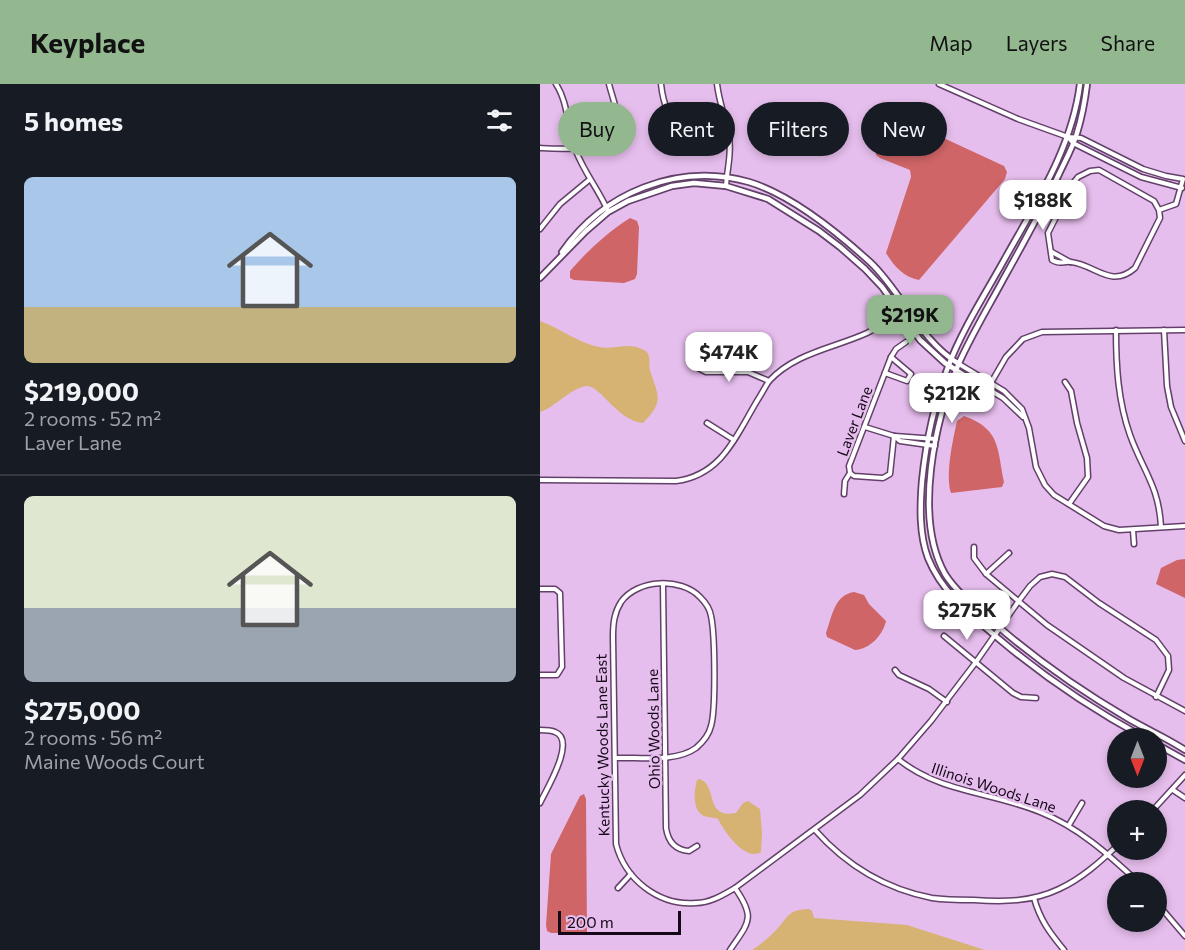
<!DOCTYPE html>
<meta charset="utf-8">
<style>
:root{--surface:#171b24;--page:#20242c;--text:#f1f3f6;--muted:#9ea1a6;--line:#363941;--accent:#93b78f}
body{margin:0;font-family:Commissioner,sans-serif;background:var(--page);color:var(--text);height:100vh;display:flex;flex-direction:column;font-size:22px;white-space:nowrap}
*{box-sizing:border-box;margin:0}
p{font-size:20px;color:var(--muted)}
.icon{flex:none;width:33px;height:33px;fill:none;stroke:currentColor;stroke-width:2;stroke-linecap:round;stroke-linejoin:round}
.map{position:relative;flex:1;overflow:hidden}
.sheet{display:flex;flex-direction:column;background:var(--surface);width:540px}
.sheet>*{flex:none}
.top-card{position:absolute;left:18px;top:18px;width:537px;height:54px;display:flex;gap:12px}
.needle{width:39px;rotate:180deg}
.buttons{position:absolute;left:567px;top:644px;display:grid;gap:12px}
.buttons a{display:grid;place-items:center;width:60px;height:60px;border-radius:50%;background:var(--surface);box-shadow:0 3px 9px #0003;font-size:30px}
.scale{position:absolute;left:18px;bottom:15px;width:123px;box-sizing:border-box;padding-left:6px;border:3px solid #150818;border-top:0;font-size:16px;line-height:21px;white-space:nowrap;color:#150818;-webkit-text-stroke:4px #e6beed;paint-order:stroke}
.price{position:absolute;translate:-50% -51px;padding:0 14px;border-radius:12px;background:#fff;color:#222;font-size:20px;line-height:39px;filter:drop-shadow(0 2px 3px #0008)}
.price::after{content:'';position:absolute;left:50%;top:36px;width:18px;height:14px;margin-left:-9px;background:inherit;clip-path:polygon(0 0,100% 0,50% 100%)}
.price.current{background:var(--accent);color:#111}
ul{padding:0;list-style:none}
li{display:grid;align-content:center;gap:12px;height:318px;padding:0 24px}
li+li{border-top:2px solid var(--line)}
li span{display:grid;place-items:center;height:186px;border-radius:9px;color:#555}
li>.icon{margin-inline-start:auto}
span .icon{width:108px;height:108px;fill:#fffc;stroke-width:1}
li b{font-size:26px}
h2{display:flex;justify-content:space-between;align-items:center;height:72px;padding:0 24px;font-size:26px}
.chip{padding:0 21px;border-radius:27px;background:var(--surface);box-shadow:0 3px 9px #0003;font-size:21px;line-height:54px}
.chip.current{background:var(--accent);color:#111}
header{display:flex;align-items:center;gap:36px;box-sizing:border-box;height:84px;padding:0 30px;background:var(--accent);color:#111}
header strong{font-size:28px}
nav{display:flex;gap:33px;margin-inline-start:auto;font-size:21px}
main{display:flex;flex:1;min-height:0}
.map>svg:first-child{display:block}
</style>
<header>
<strong>Keyplace</strong>
<nav><a>Map</a><a>Layers</a><a>Share</a></nav>
</header>
<main>
<section class="sheet">
<h2>5 homes<svg class="icon" aria-label="filters" viewBox="0 0 24 24"><path d="M4 7h16M4 17h16"/><circle cx="9" cy="7" r="2"/><circle cx="15" cy="17" r="2"/></svg></h2>
<ul>
<li><span style="background:linear-gradient(#a9c7e8 70%,#c2b280 0)"><svg class="icon" aria-label="home" viewBox="0 0 24 24"><path d="M3 11l9-7 9 7M6 9v11h12V9"/></svg></span><div><b>$219,000</b><p>2 rooms · 52 m²</p><p>Laver Lane</p></div></li>
<li><span style="background:linear-gradient(#dfe7d0 60%,#9aa5b1 0)"><svg class="icon" aria-label="home" viewBox="0 0 24 24"><path d="M3 11l9-7 9 7M6 9v11h12V9"/></svg></span><div><b>$275,000</b><p>2 rooms · 56 m²</p><p>Maine Woods Court</p></div></li>
</ul>
</section>
<div class="map">
<svg width="645" height="866" viewBox="0 0 645 866">
<rect width="100%" height="100%" fill="#e6beed"/>
<g fill="#d6b273">
<path d="M0 237C20 244 38 259 59 263 74 266 88 257 104 266 112 270 108 278 110 286 118 312 125 317 103 339 76 336 60 300 46 302 29 305 16 323 0 328Z"/>
<path d="M160 695C178 702 164 735 196 729L203 719 208 717 220 725 222 749 221 768C205 778 184 747 178 735 174 733 169 734 164 732 152 726 154 707 157 696Z"/>
<path d="M269 825 272 827 274 834 367 841 445 866H212C221 860 231 852 238 844 250 830 249 826 269 825Z"/>
</g>
<g fill="#d06567">
<path d="M340 27 349 32 354 31 464 82 467 88 465 95 379 196C363 193 354 182 346 169L371 93 370 86 340 74 336 71 335 38Z"/>
<path d="M90 134 97 137 99 143 97 190 95 195 84 199 34 196 30 194V187C47 167 68 148 90 134Z"/>
<path d="M424 332C461 345 457 365 464 398L462 403 411 409C405 390 413 356 417 337Z"/>
<path d="M645 475V514L616 500 621 484 637 476Z"/>
<path d="M314 508 324 511 329 520 346 537C343 551 330 565 315 566L287 553 286 549C292 533 294 511 314 508Z"/>
<path d="M44 710 46 715 47 849H11L7 847 6 841 11 770 40 712Z"/>
</g>
<g fill="none" stroke-linecap="round" stroke-linejoin="round">
<g stroke="#624069" stroke-width="7">
<g id="minor">
<path d="M16 0C29 20 27 45 36 67 44 88 58 105 67 125"/>
<path d="M121 0C122 10 124 19 128 28 140 58 162 53 189 53"/>
<path d="M177 0C179 18 186 35 189 53 192 69 187 85 186 102"/>
<path d="M399 0 478 35 528 53 541 54 603 85 626 92 643 95 636 120 619 126 620 134 595 184C571 205 556 181 531 178 524 177 519 181 512 176L508 149 534 98 538 93 550 87 559 86 614 117 619 126"/>
<path d="M528 53 533 59 601 93 642 104"/>
<path d="M0 64C19 65 72 69 77 42 79 28 72 13 69 0"/>
<path d="M0 145 20 120 49 96"/>
<path d="M512 168 530 178"/>
<path d="M576 246C576 282 578 317 590 351 603 387 619 402 621 443"/>
<path d="M624 246 627 302 631 323 645 357"/>
<path d="M419 280 464 307 482 325 489 344 496 383 505 401 514 411 564 442 579 446 645 442"/>
<path d="M158 284 166 288H208L229 297"/>
<path d="M416 286 463 314 483 333"/>
<path d="M345 289 367 297 371 290 351 273"/>
<path d="M525 298 531 307 537 339 547 374 548 393 529 420"/>
<path d="M448 304 466 273 483 255 502 248 645 246"/>
<path d="M167 339 194 356"/>
<path d="M325 343 354 352 360 357 395 362"/>
<path d="M354 352 350 390 343 394 314 392 310 389 309 382 351 273 356 265 366 258"/>
<path d="M355 352 396 355"/>
<path d="M0 396 136 397C182 391 196 352 217 317 221 311 225 303 229 297 255 269 294 264 327 249 341 242 354 232 366 224"/>
<path d="M304 410 305 397 310 389"/>
<path d="M593 446 594 460"/>
<path d="M434 463V474L446 490 507 541 584 594 645 627"/>
<path d="M446 490 469 469"/>
<path d="M123 500 126 744C128 757 135 766 149 767L157 762"/>
<path d="M0 505H15L20 509 22 583 17 591H0"/>
<path d="M404 552 473 609 481 613 496 614"/>
<path d="M355 586 359 591 389 605 407 618"/>
<path d="M0 646C4 646 11 646 15 648 37 656 6 706 0 719"/>
<path d="M75 674C99 673 135 679 156 664 163 658 169 651 171 642 176 625 175 550 171 532 170 525 165 518 160 513 141 493 97 495 81 518 74 529 73 540 73 553L76 760C85 795 118 822 156 819 170 819 183 811 195 804L320 711 358 675 391 637 436 578 478 518 490 502 500 493 512 490 525 493 559 519 616 556 628 572 629 586 616 613"/>
<path d="M358 675C400 709 452 708 500 728 538 743 568 770 598 798"/>
<path d="M633 706 645 714"/>
<path d="M613 726 645 691"/>
<path d="M529 741 542 719"/>
<path d="M275 746C306 781 346 805 392 814 406 816 420 816 434 816 463 818 492 818 519 805 541 795 560 778 578 761"/>
<path d="M78 804 91 790"/>
<path d="M494 814C500 836 510 849 524 866"/>
<path d="M616 818 645 852"/>
<path d="M190 866C209 838 216 834 195 804"/>
</g>
</g>
<g stroke="#624069" stroke-width="8">
<g id="tertiary">
<path d="M540 0C532 65 494 122 463 178 444 212 422 246 408 283 394 320 386 358 382 397 380 422 379 450 388 474 402 509 431 531 459 555 504 593 553 626 605 654"/>
<path d="M547 0C545 16 542 33 537 49 533 63 525 77 519 90 502 126 483 160 464 194 449 222 432 250 419 279 395 336 373 433 405 490 417 509 436 523 453 538 495 575 541 607 589 635 608 646 627 654 645 666"/>
<path d="M22 168C63 109 137 78 209 98 252 111 297 148 330 178 363 209 379 256 419 280"/>
<path d="M0 194 46 147 68 128 88 117 132 102 154 99 186 102 228 115 279 147 300 163 325 185 342 203 380 256 405 279 416 286"/>
<path d="M616 660 645 676"/>
</g>
</g>
<use href="#minor" stroke="#fff" stroke-width="4"/>
<use href="#tertiary" stroke="#fff" stroke-width="4.5"/>
</g>
<g text-anchor="middle" dominant-baseline="central" stroke-width="5" stroke-linejoin="round" paint-order="stroke">
<g font-size="15" fill="#150818" stroke="#e6beed">
<text transform="translate(314 337) rotate(-69)">Laver Lane</text>
<text transform="translate(113 645) rotate(-91)">Ohio Woods Lane</text>
<text transform="translate(62 661) rotate(-91)">Kentucky Woods Lane East</text>
<text transform="translate(454 703) rotate(18)">Illinois Woods Lane</text>
</g>
</g>
</svg>
<div class="buttons">
<a><svg class="needle" viewBox="-14 -14 28 28"><path d="M0-13l5 13h-10z" fill="#e53935"/><path d="M0 13l5-13h-10z" fill="#9ea1a6"/></svg></a>
<a>+</a>
<a>−</a>
</div>
<div class="scale">200 m</div>
<b class="price" style="left:503px;top:147px">$188K</b>
<b class="price current" style="left:370px;top:262px">$219K</b>
<b class="price" style="left:189px;top:299px">$474K</b>
<b class="price" style="left:412px;top:340px">$212K</b>
<b class="price" style="left:427px;top:557px">$275K</b>
<div class="top-card">
<a class="chip current">Buy</a>
<a class="chip">Rent</a>
<a class="chip">Filters</a>
<a class="chip">New</a>
</div>
</div>
</main>
